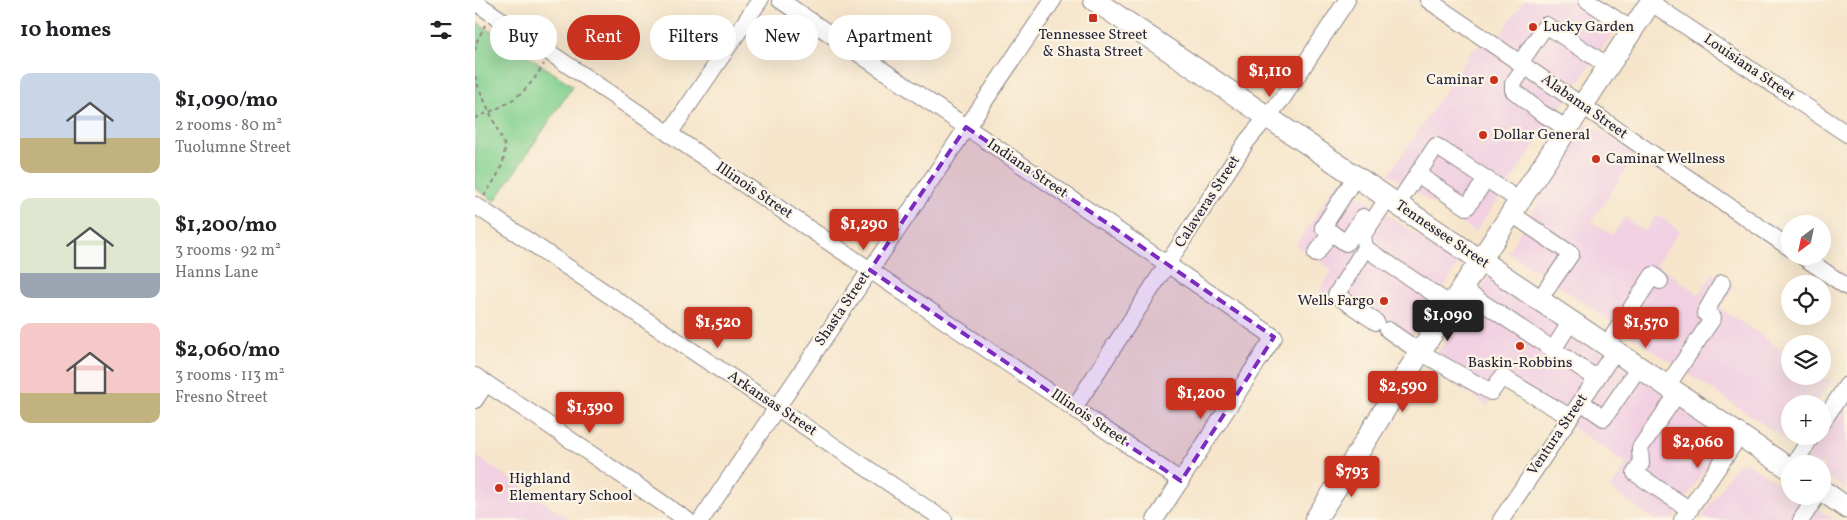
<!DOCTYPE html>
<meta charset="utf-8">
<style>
:root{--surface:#fff;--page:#f2f2f2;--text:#202124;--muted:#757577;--accent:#c8321e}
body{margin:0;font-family:Vollkorn,serif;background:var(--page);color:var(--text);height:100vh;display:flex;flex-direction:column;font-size:19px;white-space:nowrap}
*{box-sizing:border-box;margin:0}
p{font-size:16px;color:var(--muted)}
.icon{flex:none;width:28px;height:28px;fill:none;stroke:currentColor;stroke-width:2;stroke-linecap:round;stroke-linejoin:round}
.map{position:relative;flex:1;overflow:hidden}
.side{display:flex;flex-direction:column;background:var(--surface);width:475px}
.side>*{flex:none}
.hud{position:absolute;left:15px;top:15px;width:475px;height:45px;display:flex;gap:10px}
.needle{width:32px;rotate:213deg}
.buttons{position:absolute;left:1306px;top:215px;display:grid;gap:10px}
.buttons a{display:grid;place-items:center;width:50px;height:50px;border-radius:50%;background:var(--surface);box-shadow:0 5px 20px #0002;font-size:25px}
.price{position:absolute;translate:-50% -42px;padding:0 11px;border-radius:5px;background:var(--accent);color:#fff;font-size:16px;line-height:32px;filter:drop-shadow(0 1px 2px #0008)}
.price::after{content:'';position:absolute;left:50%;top:30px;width:15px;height:11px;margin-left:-8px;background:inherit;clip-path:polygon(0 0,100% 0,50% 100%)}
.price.current{background:#222;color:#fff}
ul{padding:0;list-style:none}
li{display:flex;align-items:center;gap:15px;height:125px;padding:0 20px}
li span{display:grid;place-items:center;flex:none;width:140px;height:100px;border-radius:10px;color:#555}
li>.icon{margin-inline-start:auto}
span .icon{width:60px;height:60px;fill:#fffc;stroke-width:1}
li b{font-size:21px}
h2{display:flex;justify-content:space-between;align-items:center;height:60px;padding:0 20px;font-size:21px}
.tag{padding:0 18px;border-radius:22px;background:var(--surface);box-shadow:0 5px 20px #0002;font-size:18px;line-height:45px}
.tag.current{background:var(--accent);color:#fff}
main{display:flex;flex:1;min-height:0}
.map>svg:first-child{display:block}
</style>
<main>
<section class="side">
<h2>10 homes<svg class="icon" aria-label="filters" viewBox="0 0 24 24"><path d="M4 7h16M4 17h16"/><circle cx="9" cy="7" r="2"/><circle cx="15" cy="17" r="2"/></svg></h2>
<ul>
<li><span style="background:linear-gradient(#c9d6e8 65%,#c2b280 0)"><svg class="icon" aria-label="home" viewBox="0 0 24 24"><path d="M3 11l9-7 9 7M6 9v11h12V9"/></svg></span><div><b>$1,090/mo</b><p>2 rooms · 80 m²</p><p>Tuolumne Street</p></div></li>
<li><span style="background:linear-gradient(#dfe7d0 75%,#9aa5b1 0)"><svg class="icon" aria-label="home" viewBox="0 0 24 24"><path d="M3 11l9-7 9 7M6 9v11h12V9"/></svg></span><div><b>$1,200/mo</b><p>3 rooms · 92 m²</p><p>Hanns Lane</p></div></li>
<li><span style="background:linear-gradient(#f6c9c9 70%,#c2b280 0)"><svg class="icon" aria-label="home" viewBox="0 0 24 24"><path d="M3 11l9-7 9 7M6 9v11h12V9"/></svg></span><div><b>$2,060/mo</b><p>3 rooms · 113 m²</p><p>Fresno Street</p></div></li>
</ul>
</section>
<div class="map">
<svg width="1372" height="520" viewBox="0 0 1372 520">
<rect width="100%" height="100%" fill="#fcf5e5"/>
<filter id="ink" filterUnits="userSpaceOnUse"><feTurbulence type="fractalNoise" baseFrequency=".02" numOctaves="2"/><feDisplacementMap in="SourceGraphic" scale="10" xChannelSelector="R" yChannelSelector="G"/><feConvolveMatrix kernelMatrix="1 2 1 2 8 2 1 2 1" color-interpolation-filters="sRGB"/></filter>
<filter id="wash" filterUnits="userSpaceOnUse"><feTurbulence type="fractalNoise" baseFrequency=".0096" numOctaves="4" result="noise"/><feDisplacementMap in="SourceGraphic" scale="20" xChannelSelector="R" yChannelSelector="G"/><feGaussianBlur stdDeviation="1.12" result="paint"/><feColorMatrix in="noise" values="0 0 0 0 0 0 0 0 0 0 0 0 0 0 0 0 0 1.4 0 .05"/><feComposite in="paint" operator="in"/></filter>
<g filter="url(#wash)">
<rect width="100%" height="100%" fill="#f6e5cb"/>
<g fill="#f1d0e2">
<path d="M1049 0H1105L1143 26 1000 232 914 174 998 49 1025 36Z"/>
<path d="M1112 122 1161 154 1117 222 1138 235 1150 217 1169 232 1182 215 1205 231 1181 264 1224 294 1238 273 1259 287 1245 308 1315 355V376H1347L1356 382 1340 404H1315V436H1317L1313 441 1033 252Z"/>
<path d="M863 181 984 264 929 346 844 291 857 270 821 245Z"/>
<path d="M1015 276 1250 437 1197 520H1180L1135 489 1152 463 1029 383 1013 406 953 367Z"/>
<path d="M1372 399V490L1348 474V464H1333L1330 462Z"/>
<path d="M0 455 96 520H0Z"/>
<path d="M1271 462 1315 491V496H1323L1360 520H1234L1227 516 1262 464Z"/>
</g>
<path fill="#83d08f" stroke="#527965" d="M0 21 98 86 20 201 0 188Z"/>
</g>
<g filter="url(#ink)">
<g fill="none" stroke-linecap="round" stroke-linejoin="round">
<g stroke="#8c8483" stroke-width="18">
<g id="minor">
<path d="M305 0 799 337 680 520"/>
<path d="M953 0 1315 248"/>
<path d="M1112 0 1157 30"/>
<path d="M0 2 706 481"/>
<path d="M1175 2 1372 134"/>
<path d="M1045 63 1071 25 1133 66"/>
<path d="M1050 66 1038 84V90L1065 112 1093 129"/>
<path d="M194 134 285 0"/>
<path d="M942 174 992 207 1011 179"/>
<path d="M881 176 848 227 871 243 888 217"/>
<path d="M0 205 469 520"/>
<path d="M922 205 961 146 1045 201"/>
<path d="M1037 214 1096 254 1064 300"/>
<path d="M890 248 976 305"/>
<path d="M841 254 856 232"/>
<path d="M1327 256 1372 287"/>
<path d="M987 289 1121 378"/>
<path d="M901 322 861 295 890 248 888 235 913 198"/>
<path d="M913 330 945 352 1016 392 1027 377 1095 417"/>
<path d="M1132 345 1178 275 1185 281"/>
<path d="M1078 350 1096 321"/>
<path d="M0 376 62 417 212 520"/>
<path d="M1192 386 1238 318 1230 313 1247 283"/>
<path d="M1203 393 1165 448 1166 464 1160 473 1215 510"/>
<path d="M0 400 11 383"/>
<path d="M1106 402 1129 418 1164 367"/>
<path d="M599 408 772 141 807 99 872 0"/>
<path d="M1348 421 1372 385"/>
<path d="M1319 464 1337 436"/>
<path d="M226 520 578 0"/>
<path d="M1026 520 1140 351"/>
<path d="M1207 520 1265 435"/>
<path d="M1326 520 1342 496"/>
</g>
</g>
<g stroke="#8c8483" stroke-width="23">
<g id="major">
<path d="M619 0 1315 469"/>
<path d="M1348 491 1372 508"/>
<path d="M840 520 872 471 945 352 1177 0"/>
</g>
</g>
<g stroke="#8c8483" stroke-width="2" stroke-dasharray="4 4" stroke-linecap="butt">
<path d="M0 50 2 41 10 25"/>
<path d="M0 76 3 86 29 144C32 165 20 179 9 196"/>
<path d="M0 118C34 104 49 97 69 64"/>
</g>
<use href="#minor" stroke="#fff" stroke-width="16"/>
<use href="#major" stroke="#fff" stroke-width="21"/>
</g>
</g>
<path fill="#7b2cbf" fill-opacity="0.2" stroke="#7b2cbf" stroke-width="4" stroke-dasharray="10 6" stroke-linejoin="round" d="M491 127 799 337 706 481 395 270Z"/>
<g fill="#c8321e" stroke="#fcf5e5" stroke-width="2">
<rect x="613" y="13" width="10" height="10" rx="2.5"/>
<circle cx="1058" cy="27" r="5"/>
<circle cx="1019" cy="80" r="5"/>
<circle cx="1008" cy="135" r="5"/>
<circle cx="1121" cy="159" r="5"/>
<circle cx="909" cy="301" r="5"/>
<circle cx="1045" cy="346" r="5"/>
<circle cx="24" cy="488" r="5"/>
</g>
<g text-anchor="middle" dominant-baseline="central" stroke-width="4.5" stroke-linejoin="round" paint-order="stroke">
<g font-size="15" fill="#22223b" stroke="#fcf5e5" text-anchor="start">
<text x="1068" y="27">Lucky Garden</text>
<text x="618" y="35" text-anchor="middle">Tennessee Street<tspan x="618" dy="17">&amp; Shasta Street</tspan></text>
<text x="1009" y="80" text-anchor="end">Caminar</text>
<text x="1018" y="135">Dollar General</text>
<text x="1131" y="159">Caminar Wellness</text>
<text x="899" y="301" text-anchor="end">Wells Fargo</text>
<text x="1045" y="363" text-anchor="middle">Baskin-Robbins</text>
<text x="34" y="479">Highland<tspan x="34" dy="17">Elementary School</tspan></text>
</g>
<g font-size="15" fill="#22223b" stroke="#fcf5e5">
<text transform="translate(1274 68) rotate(34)">Louisiana Street</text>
<text transform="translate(1109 107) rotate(35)">Alabama Street</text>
<text transform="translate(552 169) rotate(34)">Indiana Street</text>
<text transform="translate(279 191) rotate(34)">Illinois Street</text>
<text transform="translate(733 202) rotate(-57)">Calaveras Street</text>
<text transform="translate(967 235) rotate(34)">Tennessee Street</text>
<text transform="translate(368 309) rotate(-56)">Shasta Street</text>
<text transform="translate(297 404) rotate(34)">Arkansas Street</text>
<text transform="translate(614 418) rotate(34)">Illinois Street</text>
<text transform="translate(1083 435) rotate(-56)">Ventura Street</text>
</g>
</g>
</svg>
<div class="buttons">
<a><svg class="needle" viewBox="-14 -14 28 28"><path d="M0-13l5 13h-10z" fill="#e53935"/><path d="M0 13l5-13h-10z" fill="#757577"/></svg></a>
<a><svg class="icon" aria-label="locate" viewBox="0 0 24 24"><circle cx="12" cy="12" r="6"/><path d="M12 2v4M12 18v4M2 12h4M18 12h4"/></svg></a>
<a><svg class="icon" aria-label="layers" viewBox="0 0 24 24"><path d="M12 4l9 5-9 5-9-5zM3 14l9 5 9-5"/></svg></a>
<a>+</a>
<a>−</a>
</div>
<b class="price" style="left:795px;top:98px">$1,110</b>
<b class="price" style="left:389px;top:251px">$1,290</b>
<b class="price current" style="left:973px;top:342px">$1,090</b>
<b class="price" style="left:243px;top:349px">$1,520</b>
<b class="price" style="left:1171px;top:349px">$1,570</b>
<b class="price" style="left:928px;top:413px">$2,590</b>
<b class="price" style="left:726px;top:420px">$1,200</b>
<b class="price" style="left:115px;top:434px">$1,390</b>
<b class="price" style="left:1223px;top:469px">$2,060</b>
<b class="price" style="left:877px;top:498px">$793</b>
<div class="hud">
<a class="tag">Buy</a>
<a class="tag current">Rent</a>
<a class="tag">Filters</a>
<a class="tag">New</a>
<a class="tag">Apartment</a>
</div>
</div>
</main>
